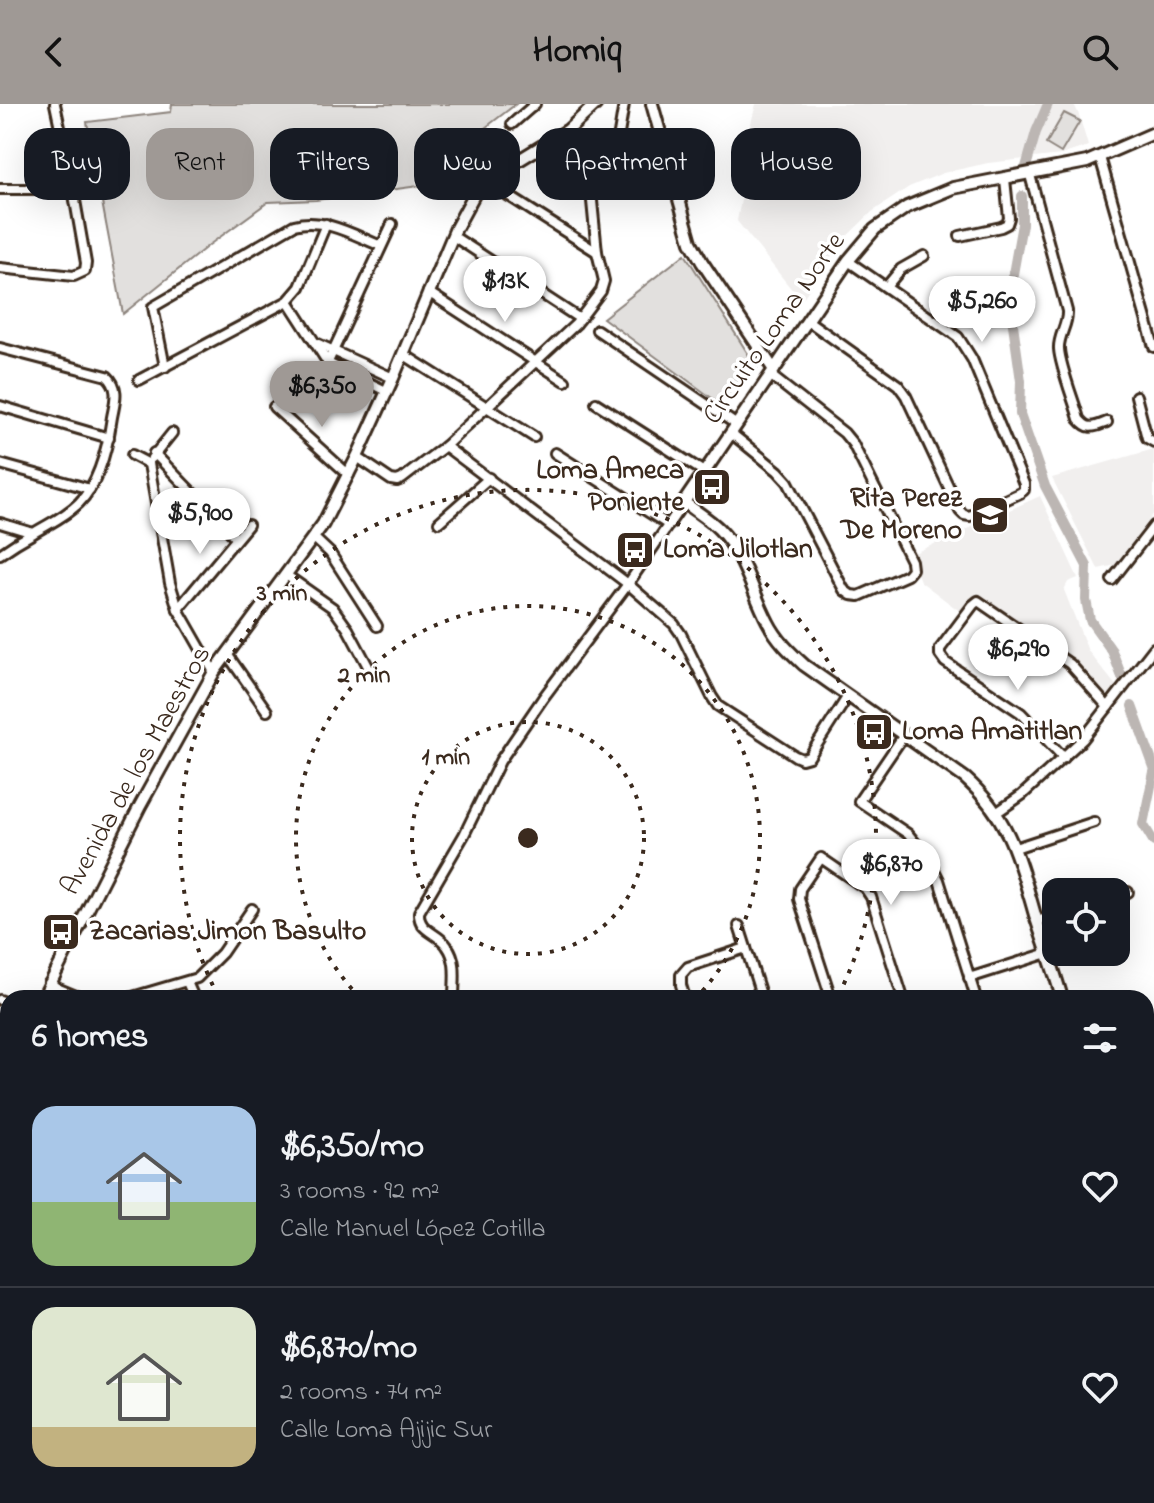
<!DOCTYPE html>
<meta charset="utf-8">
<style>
:root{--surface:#171b24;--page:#242831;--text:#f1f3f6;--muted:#9ea1a6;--line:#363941;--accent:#9f9995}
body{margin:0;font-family:"Indie Flower",sans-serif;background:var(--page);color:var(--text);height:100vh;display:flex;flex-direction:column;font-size:30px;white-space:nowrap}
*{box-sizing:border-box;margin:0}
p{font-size:26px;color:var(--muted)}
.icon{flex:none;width:44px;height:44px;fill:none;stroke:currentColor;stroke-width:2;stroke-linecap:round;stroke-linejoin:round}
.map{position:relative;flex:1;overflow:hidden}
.details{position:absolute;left:0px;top:886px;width:1154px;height:514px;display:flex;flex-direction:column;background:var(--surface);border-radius:24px 24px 0 0;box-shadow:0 8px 32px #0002}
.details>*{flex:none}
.hud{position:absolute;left:24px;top:24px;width:1106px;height:72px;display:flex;gap:16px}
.controls{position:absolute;left:1042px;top:774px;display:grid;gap:16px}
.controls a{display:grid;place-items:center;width:88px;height:88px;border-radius:16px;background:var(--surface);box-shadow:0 8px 32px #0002;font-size:40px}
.price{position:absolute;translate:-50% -68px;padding:0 18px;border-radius:28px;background:#fff;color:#222;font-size:26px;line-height:52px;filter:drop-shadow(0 2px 4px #0008)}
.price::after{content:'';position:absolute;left:50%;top:48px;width:24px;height:18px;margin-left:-12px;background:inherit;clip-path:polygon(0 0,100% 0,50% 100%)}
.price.on{background:var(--accent);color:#111}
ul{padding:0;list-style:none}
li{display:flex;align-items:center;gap:24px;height:200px;padding:0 32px}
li+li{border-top:2px solid var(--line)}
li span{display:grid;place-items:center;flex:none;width:224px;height:160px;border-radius:24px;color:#555}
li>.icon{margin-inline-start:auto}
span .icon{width:96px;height:96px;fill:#fffc;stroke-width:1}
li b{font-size:34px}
h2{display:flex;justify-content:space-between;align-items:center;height:96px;padding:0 32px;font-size:34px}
.chip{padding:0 28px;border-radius:24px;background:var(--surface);box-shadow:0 8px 32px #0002;font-size:28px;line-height:72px}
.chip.on{background:var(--accent);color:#111}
header{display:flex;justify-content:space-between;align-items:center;height:104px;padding:0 32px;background:var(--accent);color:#111;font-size:36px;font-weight:700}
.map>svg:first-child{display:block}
</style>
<header><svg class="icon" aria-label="back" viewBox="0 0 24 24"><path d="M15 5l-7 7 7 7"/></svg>Homiq<svg class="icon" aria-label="search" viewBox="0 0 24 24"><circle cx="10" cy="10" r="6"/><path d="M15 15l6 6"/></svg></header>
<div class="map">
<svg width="1154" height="1399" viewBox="0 0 1154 1399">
<rect width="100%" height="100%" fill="#fff"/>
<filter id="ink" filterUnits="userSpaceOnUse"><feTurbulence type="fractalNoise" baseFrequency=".0125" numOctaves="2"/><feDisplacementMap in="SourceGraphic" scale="16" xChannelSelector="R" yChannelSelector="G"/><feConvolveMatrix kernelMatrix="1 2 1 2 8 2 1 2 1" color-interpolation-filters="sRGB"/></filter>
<g filter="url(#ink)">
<g fill="#f1efee">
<path d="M756 0H1074L1079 11 1088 42 1061 51 988 59 943 69 909 83 872 108 842 137 801 197 737 117 748 59 749 27Z"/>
<path d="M1154 345V409L1116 461 1098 465 1052 374Z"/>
<path d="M1040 392 1078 474 1068 478 1064 486 1088 547 1117 583 1108 596 1073 556 976 489 962 509 920 477 910 451Z"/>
</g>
<g fill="#e2e0de" stroke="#8e857e" stroke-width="2">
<path d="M172 0H516L481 27 476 41 459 55 441 64 448 78 316 96 268 98 209 141 123 210 87 18 171 8Z"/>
<path d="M1064 9 1080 17 1061 49 1046 40Z"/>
<path d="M685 150 757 264 724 303 603 214Z"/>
<path d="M845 1392H928L933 1399H835Z"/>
</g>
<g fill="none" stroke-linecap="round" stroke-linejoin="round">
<g stroke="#bcb6b3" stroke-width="10">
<path d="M1026 63 1036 28 1048 0"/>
<path d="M1022 92V120L1009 192 1021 277 1020 310 1045 382 1087 462 1086 496 1090 516 1112 547 1122 573"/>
<path d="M1132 602 1154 663"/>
<path d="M1154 668 1143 720 1154 738"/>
<path d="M1146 1029 1154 1016"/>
<path d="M777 1399 789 1392"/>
</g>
<g stroke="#3b2a1e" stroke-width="14">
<g id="minor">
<path d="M512 20 535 0"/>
<path d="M1100 53 1154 243"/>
<path d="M1030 71 1067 207C1068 221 1058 232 1059 245 1060 262 1074 297 1079 315 1089 327 1094 323 1107 318"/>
<path d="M487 78 597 148"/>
<path d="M0 85H73"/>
<path d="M453 132 580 215"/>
<path d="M960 132 1001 123 1007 120 1009 114 1005 75"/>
<path d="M0 164 74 172 85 167 86 159 73 85 55 0"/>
<path d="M886 183 901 165 924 152"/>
<path d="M428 188 565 277"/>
<path d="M288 197 328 259 386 287"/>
<path d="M807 216 898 281 906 292 960 407 964 411 970 412 1020 389 1024 386V380L972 255 958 233 848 157"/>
<path d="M597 226 737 321"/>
<path d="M316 239 393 274"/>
<path d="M0 244 107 272C120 284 115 297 112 313 108 341 100 378 79 399 65 413 48 420 32 430 21 436 10 443 0 450"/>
<path d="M403 250 534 333"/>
<path d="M165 263 153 203 294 121C324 113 354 131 381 142"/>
<path d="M321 273 392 120"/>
<path d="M139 276 288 197 300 183 326 120"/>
<path d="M1136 292 1147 334 1154 338"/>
<path d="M596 299 704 368"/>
<path d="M0 302 109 334"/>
<path d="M274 303 349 371"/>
<path d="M731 329 778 367 788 378 844 486 851 491 859 492 907 471 912 465 911 457 853 340 844 329 770 271"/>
<path d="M445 342 628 480 674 520 681 530 712 593 718 602 795 652 802 655 809 653 848 592"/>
<path d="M154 349 236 434"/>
<path d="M555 349 669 421"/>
<path d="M132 351 149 360"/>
<path d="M357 353 391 376 397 377 402 375 445 342 576 220 601 187 604 177 597 148 591 87 595 77 610 53 619 30 624 0"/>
<path d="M152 354 172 329"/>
<path d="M0 360 90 385"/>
<path d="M149 360 170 479 178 505 214 568"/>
<path d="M439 418 489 374"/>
<path d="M0 419 33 429"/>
<path d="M313 433 330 449 377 522"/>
<path d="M286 471 333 504 348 525 370 566"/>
<path d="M1112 476 1154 422"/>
<path d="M178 505 248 421"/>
<path d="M227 550 267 607"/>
<path d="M904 631 859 697 908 730 929 756 939 776 976 894"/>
<path d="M1064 654 1021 609 945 558 940 551V545L973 501 978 497 1070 560 1108 603"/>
<path d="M996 709 1022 691 1083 635 1154 544"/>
<path d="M1015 744 1094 718"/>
<path d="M1116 792 1128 788"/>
<path d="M1037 817 1056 811"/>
<path d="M739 822 762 894"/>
<path d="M969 874 1048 849"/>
<path d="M187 878 194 894"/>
<path d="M49 879 59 885 81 894"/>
<path d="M129 894 197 874 222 849 252 805"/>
<path d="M454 894C454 876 458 857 447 842 438 828 418 828 419 808L464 731 500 657 543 594 628 480 684 398"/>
<path d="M685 894 681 881V871L688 863 746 844"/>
<path d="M831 894 799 795 800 785 821 754 865 784 871 793 903 894"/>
<path d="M0 896 8 899"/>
<path d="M0 906 8 910"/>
<path d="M1146 1123 1154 1119"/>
<path d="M0 1154 8 1151"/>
<path d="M1146 1188 1154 1185"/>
<path d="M1146 1330 1154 1340"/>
<path d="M0 1339 8 1335"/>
<path d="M128 1392 129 1399"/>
<path d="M191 1392 193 1399"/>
<path d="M657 1392 664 1399"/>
<path d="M673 1392 680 1399"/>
<path d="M1010 1392 1017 1398 1028 1392"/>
<path d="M1104 1392 1110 1399"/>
<path d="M441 1399C451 1396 463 1390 472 1399"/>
<path d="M608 1399 616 1392"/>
<path d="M718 1399 724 1392"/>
</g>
</g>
<g stroke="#3b2a1e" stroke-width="16">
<g id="tertiary">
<path d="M652 0 691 138 702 158 774 266"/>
<path d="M43 894 140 702 214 568 323 420 357 353 393 274 456 124 476 87 498 69 568 26 596 0"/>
<path d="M1062 894C1054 866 1044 839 1035 811 1019 756 1010 714 965 674L804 561C790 548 777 536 768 518 752 488 744 450 719 425 709 415 695 407 684 398L848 157 875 125 907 103 953 84 1087 58 1154 29"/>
<path d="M0 1045 8 1016"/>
<path d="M1146 1154 1154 1172"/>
</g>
</g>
<use href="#minor" stroke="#fff" stroke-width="8"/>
<use href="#tertiary" stroke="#fff" stroke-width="10"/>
</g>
</g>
<g fill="none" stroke="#3b2a1e" stroke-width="4" stroke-dasharray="4 8">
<circle cx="528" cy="734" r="116"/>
<path d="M360 894A232 232 0 1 1 696 894"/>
<path d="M218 892A348 348 0 1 1 838 892"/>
</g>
<defs>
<g id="bus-square" transform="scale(2)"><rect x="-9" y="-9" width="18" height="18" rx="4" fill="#3b2a1e" stroke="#fff"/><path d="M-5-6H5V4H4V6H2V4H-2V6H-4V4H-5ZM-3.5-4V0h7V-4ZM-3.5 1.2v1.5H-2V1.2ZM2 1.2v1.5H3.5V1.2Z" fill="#fff"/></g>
<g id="school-square" transform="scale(2)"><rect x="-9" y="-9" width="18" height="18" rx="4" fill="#3b2a1e" stroke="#fff"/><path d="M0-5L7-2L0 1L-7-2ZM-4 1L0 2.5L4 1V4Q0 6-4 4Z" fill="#fff"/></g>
</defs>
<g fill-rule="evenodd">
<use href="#bus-square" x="712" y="383"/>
<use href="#school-square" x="990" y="411"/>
<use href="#bus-square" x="635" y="446"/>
<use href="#bus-square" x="874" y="628"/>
<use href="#bus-square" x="61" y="828"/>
</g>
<g text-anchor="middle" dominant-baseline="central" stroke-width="7" stroke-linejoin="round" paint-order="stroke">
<g font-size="28" fill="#3b2a1e" stroke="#fff">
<text transform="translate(775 225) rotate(-55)">Circuito Loma Norte</text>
<text transform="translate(137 667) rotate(-61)">Avenida de los Maestros</text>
</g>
<g font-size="28" font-weight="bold" fill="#3b2a1e" stroke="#fff" text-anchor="start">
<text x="684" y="367" text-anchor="end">Loma Ameca<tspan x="684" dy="32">Poniente</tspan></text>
<text x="962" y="395" text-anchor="end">Rita Perez<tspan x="962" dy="32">De Moreno</tspan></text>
<text x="663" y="446">Loma Jilotlan</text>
<text x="902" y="628">Loma Amatitlan</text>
<text x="89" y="828">Zacarias Jimon Basulto</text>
</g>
</g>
<circle cx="528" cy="734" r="12" fill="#3b2a1e" stroke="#fff" stroke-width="4"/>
<g font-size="24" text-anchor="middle" font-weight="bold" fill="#3b2a1e" stroke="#fff" stroke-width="7" stroke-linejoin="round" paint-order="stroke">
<text x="282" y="496">3 min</text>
<text x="364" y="578">2 min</text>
<text x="446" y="660">1 min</text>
</g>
</svg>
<div class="controls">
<a><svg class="icon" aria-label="locate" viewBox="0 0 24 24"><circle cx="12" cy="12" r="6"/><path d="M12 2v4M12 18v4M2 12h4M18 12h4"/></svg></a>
</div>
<b class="price" style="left:505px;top:220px">$13K</b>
<b class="price" style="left:982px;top:240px">$5,260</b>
<b class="price on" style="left:322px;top:325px">$6,350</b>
<b class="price" style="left:200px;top:452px">$5,900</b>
<b class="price" style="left:1018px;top:588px">$6,290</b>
<b class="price" style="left:891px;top:803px">$6,870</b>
<div class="hud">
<a class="chip">Buy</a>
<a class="chip on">Rent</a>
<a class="chip">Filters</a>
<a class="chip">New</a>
<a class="chip">Apartment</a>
<a class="chip">House</a>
</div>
<section class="details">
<h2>6 homes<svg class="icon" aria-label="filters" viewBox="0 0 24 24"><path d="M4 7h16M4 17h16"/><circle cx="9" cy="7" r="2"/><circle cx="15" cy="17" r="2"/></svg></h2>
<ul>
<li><span style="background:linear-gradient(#a9c7e8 60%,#8fb573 0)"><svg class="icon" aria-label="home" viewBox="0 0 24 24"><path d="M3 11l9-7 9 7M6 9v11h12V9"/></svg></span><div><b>$6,350/mo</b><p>3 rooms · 92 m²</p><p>Calle Manuel López Cotilla</p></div><svg class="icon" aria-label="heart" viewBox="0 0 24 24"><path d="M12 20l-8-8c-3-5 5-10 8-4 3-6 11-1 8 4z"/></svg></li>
<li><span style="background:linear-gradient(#dfe7d0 75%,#c2b280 0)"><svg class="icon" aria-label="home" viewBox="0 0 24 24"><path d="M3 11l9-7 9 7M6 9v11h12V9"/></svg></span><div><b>$6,870/mo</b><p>2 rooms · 74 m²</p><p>Calle Loma Ajijic Sur</p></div><svg class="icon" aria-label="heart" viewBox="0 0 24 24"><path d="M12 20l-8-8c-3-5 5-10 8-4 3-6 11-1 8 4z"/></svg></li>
</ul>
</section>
</div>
